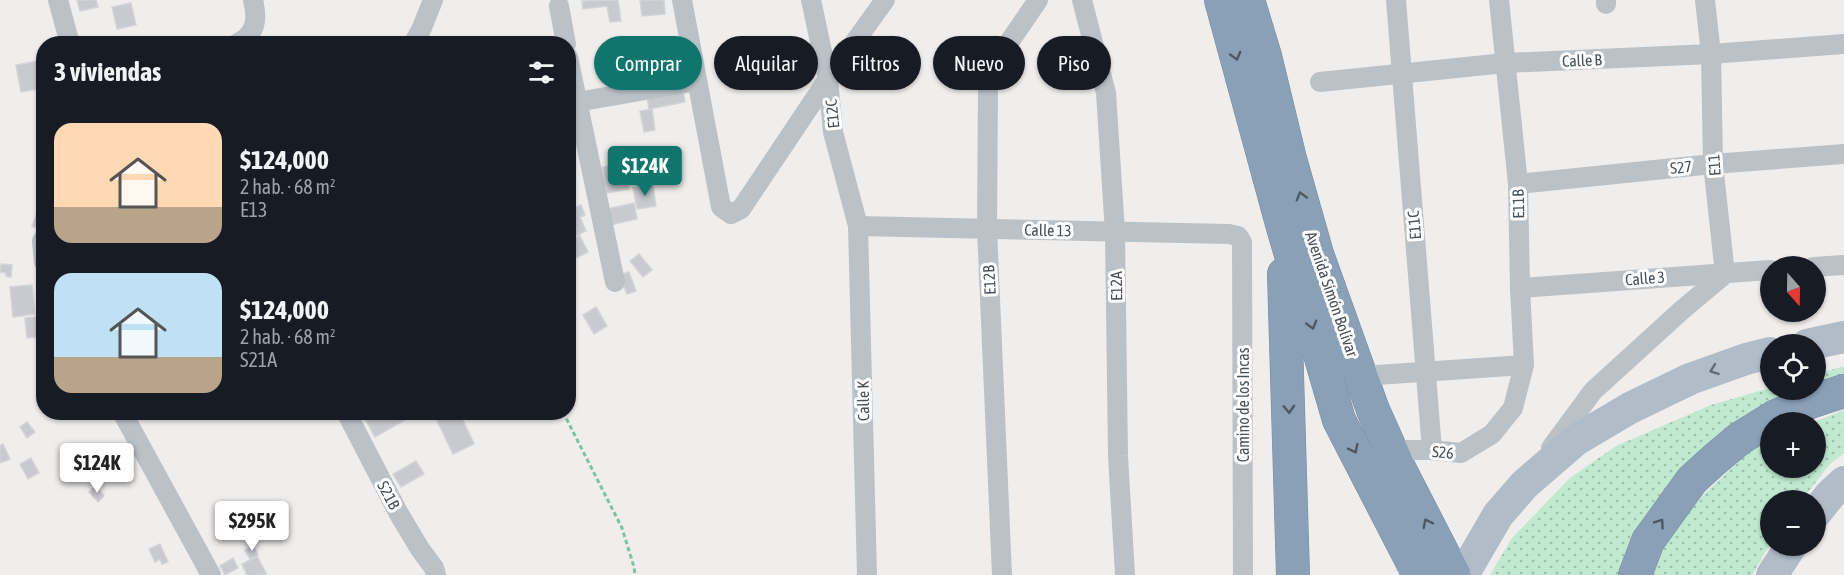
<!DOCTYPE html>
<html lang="es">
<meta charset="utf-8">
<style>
:root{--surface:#171b24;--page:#242831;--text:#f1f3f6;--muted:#9ea1a6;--accent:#0f766e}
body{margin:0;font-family:"Asap Condensed",sans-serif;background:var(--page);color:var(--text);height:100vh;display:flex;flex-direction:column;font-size:22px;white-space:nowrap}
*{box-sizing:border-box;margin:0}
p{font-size:20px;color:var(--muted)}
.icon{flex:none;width:33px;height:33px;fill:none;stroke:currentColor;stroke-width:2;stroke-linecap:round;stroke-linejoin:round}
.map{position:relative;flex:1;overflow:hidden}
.sheet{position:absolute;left:36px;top:36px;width:540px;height:384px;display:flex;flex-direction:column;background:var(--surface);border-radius:24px;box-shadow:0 2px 4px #0004}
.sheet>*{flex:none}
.guide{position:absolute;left:594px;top:36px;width:570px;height:54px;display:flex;gap:12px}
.needle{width:39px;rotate:160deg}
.controls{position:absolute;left:1760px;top:256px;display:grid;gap:12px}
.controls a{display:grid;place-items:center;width:66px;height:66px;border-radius:50%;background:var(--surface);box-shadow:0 2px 4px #0004;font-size:30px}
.price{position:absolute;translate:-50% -51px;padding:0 14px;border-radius:6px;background:#fff;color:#222;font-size:20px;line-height:39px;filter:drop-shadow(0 2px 3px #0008)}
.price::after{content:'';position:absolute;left:50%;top:36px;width:18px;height:14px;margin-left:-9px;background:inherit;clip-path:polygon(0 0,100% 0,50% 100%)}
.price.selected{background:var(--accent);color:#fff}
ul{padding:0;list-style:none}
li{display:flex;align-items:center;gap:18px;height:150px;padding:0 18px}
li span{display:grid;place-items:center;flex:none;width:168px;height:120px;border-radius:18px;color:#555}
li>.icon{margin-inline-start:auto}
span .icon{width:72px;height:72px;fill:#fffc;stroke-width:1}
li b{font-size:26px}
h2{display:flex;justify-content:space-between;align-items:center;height:72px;padding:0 18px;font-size:26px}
.chip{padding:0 21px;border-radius:27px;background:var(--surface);box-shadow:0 2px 4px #0004;font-size:21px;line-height:54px}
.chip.selected{background:var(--accent);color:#fff}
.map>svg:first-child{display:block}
</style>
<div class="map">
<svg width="1844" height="575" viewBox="0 0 1844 575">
<defs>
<pattern id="grass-dots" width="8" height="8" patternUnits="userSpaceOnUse" patternTransform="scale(1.5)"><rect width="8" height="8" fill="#c0e9d0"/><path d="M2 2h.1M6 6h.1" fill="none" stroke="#9ebfac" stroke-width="1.8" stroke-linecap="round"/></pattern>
</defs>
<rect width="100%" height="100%" fill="#f0eded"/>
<g fill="url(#grass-dots)">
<path d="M1844 366V383L1768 409 1620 575H1490L1512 538 1570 478 1616 446 1711 405 1770 388V390H1815V375Z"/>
<path d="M1844 410V453L1830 464 1801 501H1770V544L1752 575H1649L1660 548 1702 496 1751 450 1770 441V468H1815V423H1811Z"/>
</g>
<g fill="#c8cacf" stroke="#d2d4d8" stroke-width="1.5">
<path d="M77 0H96L98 7 80 11Z"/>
<path d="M618 0 621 21 610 22 607 6 583 9 582 1Z"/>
<path d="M640 0H664L665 14 642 16Z"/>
<path d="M131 3 136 25 117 29 112 7Z"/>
<path d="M681 45 686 71 663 76 658 49Z"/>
<path d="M630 50 634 78 624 79 623 70 612 72V67H606L604 57 613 55 612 52Z"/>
<path d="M44 60V88L21 92 16 65Z"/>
<path d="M683 90 685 102 649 109 647 96Z"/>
<path d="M652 109 655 130 644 132 640 111Z"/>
<path d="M648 158 652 184 637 186 633 160Z"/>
<path d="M624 163 629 189 607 193 602 167Z"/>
<path d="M653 185 656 206 637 209 633 188Z"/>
<path d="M634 203 637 219 610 225 607 209Z"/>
<path d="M581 205 585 215 580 217 586 231 568 240V211Z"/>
<path d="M37 213 44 215 41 229 32 226Z"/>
<path d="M580 236 588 252 568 262V241Z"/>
<path d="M639 254 652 270 643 277 630 261Z"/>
<path d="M1 264 12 265 11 277 6 276V273L0 272Z"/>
<path d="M629 272 636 291 627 294 620 275Z"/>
<path d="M32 285 35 314 13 317 10 287Z"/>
<path d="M596 307 607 326 594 334 583 315Z"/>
<path d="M44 316V336L27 338 25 318Z"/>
<path d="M368 412H419L375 437 363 415Z"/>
<path d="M433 412H453L456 418 461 416 474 444 453 454Z"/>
<path d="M27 422 35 432 27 438 20 427Z"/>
<path d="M3 444 10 459 0 463V446Z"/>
<path d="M88 445 104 462 95 471 78 454Z"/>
<path d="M31 458 39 473 28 479 20 464Z"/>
<path d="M416 461 424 474 401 487 393 474Z"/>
<path d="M95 486 104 496 98 502 89 492Z"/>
<path d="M160 544 168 562 162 564 160 559 155 562 149 549Z"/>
<path d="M253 545 258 555 250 559 245 550Z"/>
<path d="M257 556 267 575H247L242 564Z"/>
<path d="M233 558 238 568 225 575 220 566Z"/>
</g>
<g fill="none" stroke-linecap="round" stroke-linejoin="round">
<g stroke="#758ba3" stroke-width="34">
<g id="highway">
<path d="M1221 0 1282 224 1339 420 1419 575"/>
<path d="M1248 0 1265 56 1290 159 1317 254 1373 410 1398 466 1454 575"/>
<path d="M1284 274 1293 575"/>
<path d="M1635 575 1648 541 1692 480 1714 460 1739 439 1776 416 1813 401 1844 391"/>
</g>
</g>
<path stroke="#7cc3a0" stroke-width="3" stroke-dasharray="4.5 3" stroke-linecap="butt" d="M563 412 622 528 634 567 635 575"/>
<g stroke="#bac2c8" stroke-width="20">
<path d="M58 0 70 44"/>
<path d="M682 0 721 207 731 214 741 209 828 79 885 0"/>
<path d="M811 0 828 79 833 132 858 226 867 575"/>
<path d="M1082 0 1106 93 1115 232 1118 456 1125 575"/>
<path d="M1396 0 1432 450"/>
<path d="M1606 0V4"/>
<path d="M559 6 566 44"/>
<path d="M236 44C256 35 258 20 253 0"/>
<path d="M413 44 421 30 433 0"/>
<path d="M568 57 615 282"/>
<path d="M1320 82 1505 63 1711 54 1844 44"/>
<path d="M577 102 697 81"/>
<path d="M1518 184 1713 164 1844 154"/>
<path d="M858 226 1229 234 1238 236 1242 242 1243 575"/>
<path d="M44 238 42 241 44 262"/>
<path d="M1813 267 1844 265"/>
<path d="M1520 288 1770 270"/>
<path d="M1377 375 1524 365"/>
<path d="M122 412 211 575"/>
<path d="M346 412 399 514 420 549 434 568 436 575"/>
<path d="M1551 448 1593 391 1682 310 1725 274 1713 164 1711 54 1705 0"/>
<path d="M1390 450H1432L1461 453 1492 434 1513 408 1524 365 1520 288 1518 184 1499 0"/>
<path d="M1002 575 987 229 988 85 993 66 1038 0"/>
</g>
<g stroke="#b0bdc9" stroke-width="32">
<path d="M1807 345 1844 337"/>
<path d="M1815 514 1830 495 1844 482"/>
<path d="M1463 575 1498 515 1524 485 1576 440 1630 408 1690 379 1746 359 1770 353"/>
<path d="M1772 575 1791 546"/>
</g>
<use href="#highway" stroke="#8aa0b7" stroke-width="33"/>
</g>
<defs><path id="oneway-chevron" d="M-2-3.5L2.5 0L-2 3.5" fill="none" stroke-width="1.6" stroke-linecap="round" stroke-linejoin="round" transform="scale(1.5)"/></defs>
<g stroke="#4f5862">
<use href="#oneway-chevron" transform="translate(1236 56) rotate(75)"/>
<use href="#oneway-chevron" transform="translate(1301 196) rotate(-106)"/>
<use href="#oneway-chevron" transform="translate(1312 325) rotate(74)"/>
<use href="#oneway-chevron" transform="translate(1289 409) rotate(88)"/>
<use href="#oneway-chevron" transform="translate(1354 449) rotate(63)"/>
<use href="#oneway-chevron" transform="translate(1427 523) rotate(-117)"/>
<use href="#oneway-chevron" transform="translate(1660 523) rotate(-55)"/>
</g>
<use stroke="#626b74" href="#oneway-chevron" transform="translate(1714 370) rotate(160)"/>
<g text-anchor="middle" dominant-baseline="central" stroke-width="6" stroke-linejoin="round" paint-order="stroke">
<g font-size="16" fill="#485058" stroke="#fff">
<text transform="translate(1582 60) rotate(-2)">Calle B</text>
<text transform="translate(832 114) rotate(-96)">E12C</text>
<text transform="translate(1714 165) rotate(-94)">E11</text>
<text transform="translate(1681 167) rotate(-6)">S27</text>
<text transform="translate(1518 204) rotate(-91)">E11B</text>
<text transform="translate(1414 225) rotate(-95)">E11C</text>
<text transform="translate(1048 230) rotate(1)">Calle 13</text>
<text transform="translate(1645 278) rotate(-4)">Calle 3</text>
<text transform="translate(989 280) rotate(-93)">E12B</text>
<text transform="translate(1116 286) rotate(-91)">E12A</text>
<text transform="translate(1332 294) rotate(71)">Avenida Simón Bolívar</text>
<text transform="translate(863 401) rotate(-91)">Calle K</text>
<text transform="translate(1243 405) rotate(-90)">Camino de los Incas</text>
<text transform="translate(1443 452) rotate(5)">S26</text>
<text transform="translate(389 495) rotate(62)">S21B</text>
</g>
</g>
</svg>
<div class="controls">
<a><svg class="needle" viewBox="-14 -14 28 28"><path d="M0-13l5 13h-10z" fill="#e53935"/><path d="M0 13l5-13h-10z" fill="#9ea1a6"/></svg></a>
<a><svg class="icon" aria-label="locate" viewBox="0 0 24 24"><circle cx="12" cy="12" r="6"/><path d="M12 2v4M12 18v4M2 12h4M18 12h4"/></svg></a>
<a>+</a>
<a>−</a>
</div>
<b class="price selected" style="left:645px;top:197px">$124K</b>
<b class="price" style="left:97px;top:494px">$124K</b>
<b class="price" style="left:252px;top:552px">$295K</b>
<div class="guide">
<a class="chip selected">Comprar</a>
<a class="chip">Alquilar</a>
<a class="chip">Filtros</a>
<a class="chip">Nuevo</a>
<a class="chip">Piso</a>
</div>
<section class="sheet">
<h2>3 viviendas<svg class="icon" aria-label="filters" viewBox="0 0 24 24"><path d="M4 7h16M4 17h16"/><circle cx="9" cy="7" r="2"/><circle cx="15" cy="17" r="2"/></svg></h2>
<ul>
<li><span style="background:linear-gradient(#ffd9b3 70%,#b9a48a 0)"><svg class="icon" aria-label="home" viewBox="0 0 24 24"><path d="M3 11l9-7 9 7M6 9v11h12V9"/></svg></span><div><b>$124,000</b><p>2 hab. · 68 m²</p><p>E13</p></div></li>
<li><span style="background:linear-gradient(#bfe0f5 70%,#b9a48a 0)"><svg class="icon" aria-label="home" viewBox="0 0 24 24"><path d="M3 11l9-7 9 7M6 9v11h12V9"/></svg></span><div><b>$124,000</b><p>2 hab. · 68 m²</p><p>S21A</p></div></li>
</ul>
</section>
</div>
